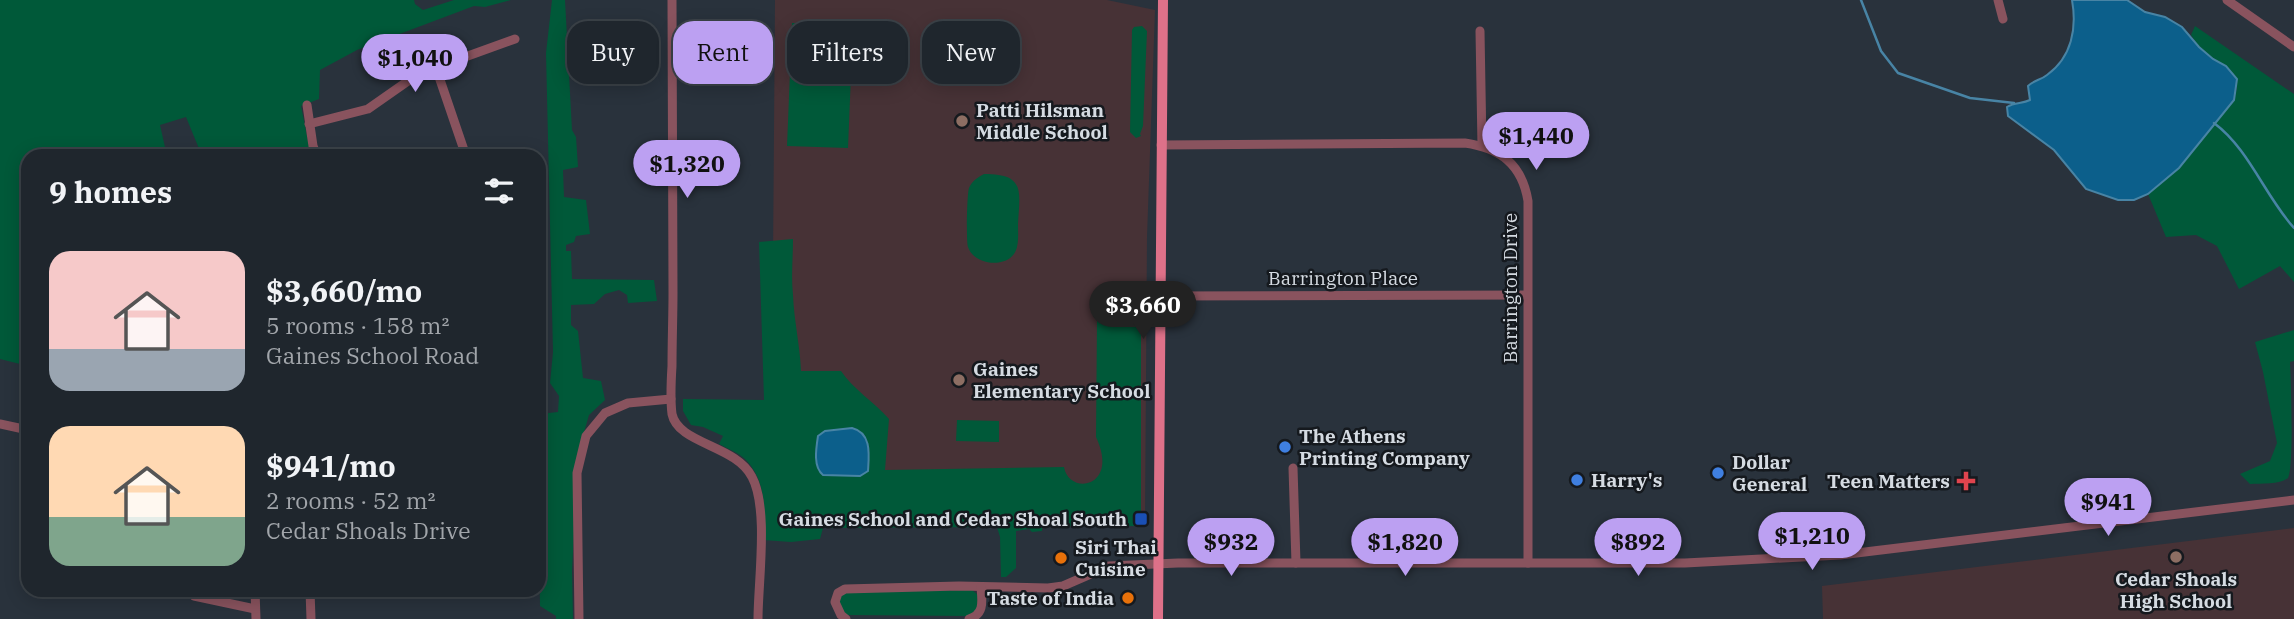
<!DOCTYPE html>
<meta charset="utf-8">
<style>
:root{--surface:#1f262d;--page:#2c3239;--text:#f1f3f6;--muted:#a1a5aa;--line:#3c4349;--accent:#bca0f2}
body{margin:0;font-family:"IBM Plex Serif",serif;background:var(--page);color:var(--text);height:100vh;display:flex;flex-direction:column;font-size:26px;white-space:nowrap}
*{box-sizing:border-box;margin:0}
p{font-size:23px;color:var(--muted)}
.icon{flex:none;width:38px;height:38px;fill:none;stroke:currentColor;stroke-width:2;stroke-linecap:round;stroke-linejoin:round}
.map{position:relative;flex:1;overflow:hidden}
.panel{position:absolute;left:21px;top:149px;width:525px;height:448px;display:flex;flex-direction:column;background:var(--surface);border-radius:21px;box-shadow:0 4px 18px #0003,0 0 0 2px var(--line)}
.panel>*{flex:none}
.top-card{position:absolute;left:567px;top:21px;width:665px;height:63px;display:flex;gap:14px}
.price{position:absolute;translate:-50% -60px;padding:0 16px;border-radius:24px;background:var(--accent);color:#111;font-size:23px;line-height:46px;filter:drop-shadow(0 2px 4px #0008)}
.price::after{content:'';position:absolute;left:50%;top:42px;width:21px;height:16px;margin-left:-10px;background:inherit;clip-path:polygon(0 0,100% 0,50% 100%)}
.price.selected{background:#222;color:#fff}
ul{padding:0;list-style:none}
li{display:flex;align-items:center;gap:21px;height:175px;padding:0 28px}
li span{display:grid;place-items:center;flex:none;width:196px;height:140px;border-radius:21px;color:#555}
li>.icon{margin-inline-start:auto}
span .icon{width:84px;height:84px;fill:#fffc;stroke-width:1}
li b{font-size:30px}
h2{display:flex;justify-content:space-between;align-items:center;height:84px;padding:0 28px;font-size:30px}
.tag{padding:0 24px;border-radius:21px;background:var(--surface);box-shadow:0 4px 18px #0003,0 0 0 2px var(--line);font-size:24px;line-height:63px}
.tag.selected{background:var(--accent);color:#111}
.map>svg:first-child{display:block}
</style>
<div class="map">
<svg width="2294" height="619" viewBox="0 0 2294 619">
<rect width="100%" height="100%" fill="#29323c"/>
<g fill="#473236">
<path d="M775 0H1107L1155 10 1147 237 1145 524H771Z"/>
<path d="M2294 528V619H1823L1822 586Z"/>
</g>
<g fill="#005939">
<path d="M0 0H414L415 4 423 10 454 0H511L485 7 474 6 357 50 320 70 319 99 301 106 311 156H202L186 117 160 125 167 156H28V366L0 359Z"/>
<path d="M552 0H565L572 130 576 137 578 167 563 170 564 197 586 200 590 234 576 236 574 242 566 245V251H571L572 279 654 280 657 301 628 303 627 295 619 290 605 294 594 304 571 305V325L578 331 583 378 601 381 605 400 589 415 578 453 572 571 573 619H556V616L540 606 539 534 542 533 541 504H539V496H541L539 414 558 412 559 396 550 383 553 352 546 53Z"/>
<path d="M792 23 853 25 848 148 787 146Z"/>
<path d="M1142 26 1147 31 1143 126 1140 134 1141 136 1136 138 1130 132 1132 30 1134 27Z"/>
<path d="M2195 26 2294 94V282L2280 266 2239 289 2217 246 2196 235 2166 237 2148 194 2179 168 2234 100 2237 88 2226 67 2213 59 2199 47 2191 35Z"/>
<path d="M984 174C1025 174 1020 190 1018 224 1018 232 1019 243 1016 250 1009 269 974 266 968 247 966 242 967 193 969 188 972 181 978 177 984 174Z"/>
<path d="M793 239C793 258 791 276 793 295 794 321 800 345 801 371H841C853 389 874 402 889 419L885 470 1064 467C1069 496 1120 488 1096 437L1097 319 1108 307H1136L1141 316V526H1042V531L1032 532 1029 529 1016 531V568L1006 577H1001L1000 537 997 527 823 528 820 539 791 542 763 540C765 513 767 483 747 461 740 453 728 449 719 444L723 436 703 427 691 425 683 411V399L764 400 759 242Z"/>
<path d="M2294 330V361L2290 362C2291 381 2294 468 2288 478 2279 485 2261 483 2250 484L2240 474 2270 461 2277 443 2263 372 2255 342Z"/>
<path d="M957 420 999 421V442L956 441Z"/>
<path d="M972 590 978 595V608L969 616 846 615 841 611 839 598 845 592Z"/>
</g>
<g fill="#0c5f8b" stroke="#4884a5" stroke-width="2">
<path d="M2072 0H2127L2145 12 2165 17 2182 27 2199 47 2213 59 2226 66 2237 79 2234 100 2179 168 2148 194 2134 200H2118L2086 189 2054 150 2008 116 2007 107C2015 102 2022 104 2030 100L2028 86C2034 80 2041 80 2047 75 2072 57 2077 28 2072 0Z"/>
<path d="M852 428C872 433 869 455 868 471L860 476 823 475C813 467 816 449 818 436L825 431Z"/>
</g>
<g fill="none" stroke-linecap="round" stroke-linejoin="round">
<g stroke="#4884a5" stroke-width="2.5">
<path d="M1861 0 1881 51 1898 73 1970 98 2014 103"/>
<path d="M2214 123C2249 149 2265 196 2294 228"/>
</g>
<g stroke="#89535e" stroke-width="9">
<path d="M672 0C672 97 672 194 673 292 673 316 672 341 672 366 671 382 670 398 672 414 678 444 736 445 752 477 769 509 758 582 758 619"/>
<path d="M1998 0 2003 19"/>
<path d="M2227 0 2294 47"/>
<path d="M1480 31 1482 146"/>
<path d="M436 68 466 156"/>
<path d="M307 105 313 146 317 156"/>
<path d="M309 124 368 109 418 74 515 39"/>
<path d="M1161 145 1465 143C1500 148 1522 164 1528 201V563"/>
<path d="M1159 296 1527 295"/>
<path d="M0 424 28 430"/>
<path d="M1293 468 1296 563"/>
<path d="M255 590 256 619"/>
<path d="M310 590 311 619"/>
<path d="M194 596 255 609"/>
<path d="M579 619 577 473 586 436 605 413 628 403 671 399"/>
<path d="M846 619 841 615 835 602 838 593 845 589 959 586 1048 588 1063 586 1109 566 1178 563H1685L1840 555 2294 500"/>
<path d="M969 619C985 614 982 601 981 587"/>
</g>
<path stroke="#de7189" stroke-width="10" d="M1158 619 1163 0"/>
</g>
<g fill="#8d6e63" stroke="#15191e" stroke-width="2.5">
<circle cx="962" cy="121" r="7"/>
<circle cx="959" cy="380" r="7"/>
<circle cx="2176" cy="557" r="7"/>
</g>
<g fill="#3f7fe0" stroke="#15191e" stroke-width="2.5">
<circle cx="1285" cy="447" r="7"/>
<circle cx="1718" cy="473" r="7"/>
<circle cx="1577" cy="480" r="7"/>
</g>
<path fill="#e0444e" stroke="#15191e" stroke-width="2.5" d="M1962.5 470.5h7v7h7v7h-7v7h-7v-7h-7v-7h7z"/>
<rect fill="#1a4fb4" stroke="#15191e" stroke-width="2.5" x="1134" y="512" width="14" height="14" rx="3.5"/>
<g fill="#e8710a" stroke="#15191e" stroke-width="2.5">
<circle cx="1061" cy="558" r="7"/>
<circle cx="1128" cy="598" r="7"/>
</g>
<g text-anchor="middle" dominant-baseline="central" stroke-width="5" stroke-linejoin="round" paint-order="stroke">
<g font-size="19" font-weight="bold" fill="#d5dbe2" stroke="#15191e" text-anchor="start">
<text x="976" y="110">Patti Hilsman<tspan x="976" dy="22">Middle School</tspan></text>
<text x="973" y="369">Gaines<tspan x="973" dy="22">Elementary School</tspan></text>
<text x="1299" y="436">The Athens<tspan x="1299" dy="22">Printing Company</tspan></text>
<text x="1732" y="462">Dollar<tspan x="1732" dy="22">General</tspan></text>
<text x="1591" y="480">Harry's</text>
<text x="1950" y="481" text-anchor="end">Teen Matters</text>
<text x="1127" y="519" text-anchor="end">Gaines School and Cedar Shoal South</text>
<text x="1075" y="547">Siri Thai<tspan x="1075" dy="22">Cuisine</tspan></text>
<text x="2176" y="579" text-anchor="middle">Cedar Shoals<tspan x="2176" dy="22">High School</tspan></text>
<text x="1114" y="598" text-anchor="end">Taste of India</text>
</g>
<g font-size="19" fill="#d5dbe2" stroke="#15191e">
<text x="1343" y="278">Barrington Place</text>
<text transform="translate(1510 288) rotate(-90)">Barrington Drive</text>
</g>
</g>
</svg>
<b class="price" style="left:415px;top:94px">$1,040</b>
<b class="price" style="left:1536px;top:172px">$1,440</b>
<b class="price" style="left:687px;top:200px">$1,320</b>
<b class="price selected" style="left:1143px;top:341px">$3,660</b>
<b class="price" style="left:2108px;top:538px">$941</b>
<b class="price" style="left:1812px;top:572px">$1,210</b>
<b class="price" style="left:1231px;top:578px">$932</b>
<b class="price" style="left:1405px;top:578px">$1,820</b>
<b class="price" style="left:1638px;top:578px">$892</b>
<div class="top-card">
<a class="tag">Buy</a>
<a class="tag selected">Rent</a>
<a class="tag">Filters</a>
<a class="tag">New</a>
</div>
<section class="panel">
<h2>9 homes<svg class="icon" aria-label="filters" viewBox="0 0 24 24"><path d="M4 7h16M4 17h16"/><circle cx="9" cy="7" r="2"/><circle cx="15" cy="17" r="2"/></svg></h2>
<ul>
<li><span style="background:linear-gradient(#f6c9c9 70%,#9aa5b1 0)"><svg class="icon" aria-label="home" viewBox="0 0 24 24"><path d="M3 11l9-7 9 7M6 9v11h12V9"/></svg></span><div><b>$3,660/mo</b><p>5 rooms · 158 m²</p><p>Gaines School Road</p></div></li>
<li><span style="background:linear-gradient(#ffd9b3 65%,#7fa58c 0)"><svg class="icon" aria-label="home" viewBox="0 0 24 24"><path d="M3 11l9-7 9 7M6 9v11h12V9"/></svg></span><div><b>$941/mo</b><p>2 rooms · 52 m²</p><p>Cedar Shoals Drive</p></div></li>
</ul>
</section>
</div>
